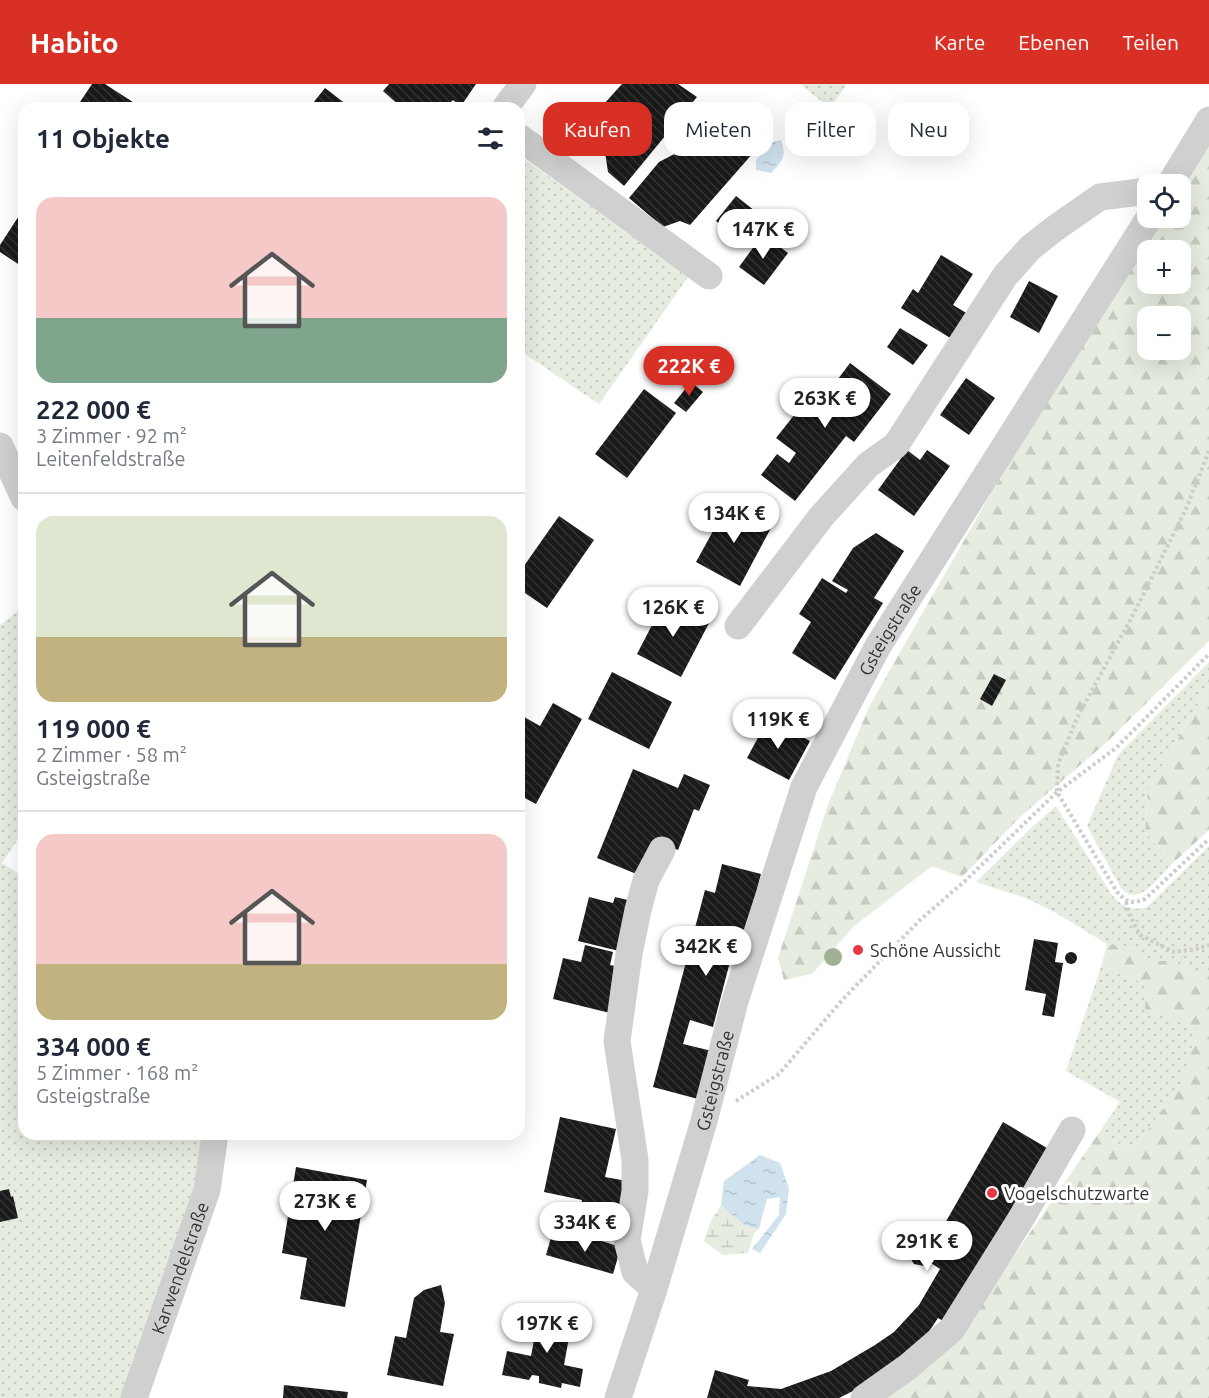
<!DOCTYPE html>
<html lang="de">
<meta charset="utf-8">
<style>
:root{--surface:#fff;--page:#f2f2f3;--text:#1f2937;--muted:#747a83;--line:#e0e1e3;--accent:#d93025}
body{margin:0;font-family:Ubuntu,sans-serif;background:var(--page);color:var(--text);height:100vh;display:flex;flex-direction:column;font-size:22px;white-space:nowrap}
*{box-sizing:border-box;margin:0}
p{font-size:20px;color:var(--muted)}
.icon{flex:none;width:33px;height:33px;fill:none;stroke:currentColor;stroke-width:2;stroke-linecap:round;stroke-linejoin:round}
.map{position:relative;flex:1;overflow:hidden}
.side{position:absolute;left:18px;top:18px;width:507px;height:1038px;display:flex;flex-direction:column;background:var(--surface);border-radius:18px;box-shadow:0 6px 24px #0002}
.side>*{flex:none}
.hud{position:absolute;left:543px;top:18px;width:570px;height:54px;display:flex;gap:12px}
.buttons{position:absolute;left:1137px;top:90px;display:grid;gap:12px}
.buttons a{display:grid;place-items:center;width:54px;height:54px;border-radius:12px;background:var(--surface);box-shadow:0 6px 24px #0002;font-size:30px}
.price{position:absolute;translate:-50% -51px;padding:0 14px;border-radius:21px;background:#fff;color:#222;font-size:20px;line-height:39px;filter:drop-shadow(0 2px 3px #0008)}
.price::after{content:'';position:absolute;left:50%;top:36px;width:18px;height:14px;margin-left:-9px;background:inherit;clip-path:polygon(0 0,100% 0,50% 100%)}
.price.on{background:var(--accent);color:#fff}
ul{padding:0;list-style:none}
li{display:grid;align-content:center;gap:12px;height:318px;padding:0 18px}
li+li{border-top:2px solid var(--line)}
li span{display:grid;place-items:center;height:186px;border-radius:18px;color:#555}
li>.icon{margin-inline-start:auto}
span .icon{width:108px;height:108px;fill:#fffc;stroke-width:1}
li b{font-size:26px}
h2{display:flex;justify-content:space-between;align-items:center;height:72px;padding:0 18px;font-size:26px}
.pill{padding:0 21px;border-radius:18px;background:var(--surface);box-shadow:0 6px 24px #0002;font-size:21px;line-height:54px}
.pill.on{background:var(--accent);color:#fff}
header{display:flex;align-items:center;gap:36px;box-sizing:border-box;height:84px;padding:0 30px;background:var(--accent);color:#fff}
header strong{font-size:28px}
nav{display:flex;gap:33px;margin-inline-start:auto;font-size:21px}
.map>svg:first-child{display:block}
</style>
<header>
<strong>Habito</strong>
<nav><a>Karte</a><a>Ebenen</a><a>Teilen</a></nav>
</header>
<div class="map">
<svg width="1209" height="1314" viewBox="0 0 1209 1314">
<defs>
<pattern id="grass-dots" width="8" height="8" patternUnits="userSpaceOnUse" patternTransform="scale(1.5)"><rect width="8" height="8" fill="#e6ecdf"/><path d="M2 2h.1M6 6h.1" fill="none" stroke="#c6cbc0" stroke-width="1.8" stroke-linecap="round"/></pattern>
<pattern id="forest-firs" width="22" height="20" patternUnits="userSpaceOnUse" patternTransform="scale(1.5)"><rect width="22" height="20" fill="#e6ecdf"/><path d="M5 1l3.5 6h-7zM16 11l3.5 6h-7z" fill="#c6cbc0"/></pattern>
<pattern id="wetland-marsh" width="20" height="14" patternUnits="userSpaceOnUse" patternTransform="scale(1.5)"><rect width="20" height="14" fill="#e6ecdf"/><path d="M1 5h8M5 5V1M11 12h8M15 12V8" fill="none" stroke="#c6cbc0"/></pattern>
<pattern id="water-ripples" width="26" height="14" patternUnits="userSpaceOnUse" patternTransform="scale(1.5)"><rect width="26" height="14" fill="#cfe2ee"/><path d="M2 4q2-2 4 0t4 0M15 11q2-2 4 0t4 0" fill="none" stroke="#b2c2cd"/></pattern>
<pattern id="building-back-hatch" width="6" height="6" patternUnits="userSpaceOnUse" patternTransform="scale(1.5)"><rect width="6" height="6" fill="#1a1a1a"/><path d="M-1 5l2 2M0 0l6 6M5-1l2 2" fill="none" stroke="#333"/></pattern>
</defs>
<rect width="100%" height="100%" fill="#fff"/>
<g fill="url(#grass-dots)">
<path d="M800 0H847L830 24Z"/>
<path d="M519 71 688 193 599 320 519 266Z"/>
<path d="M24 522V746L2 779 24 793V1050H201L195 1103 127 1314H0V541Z"/>
<path d="M1209 578V602L1148 706 1145 748 1173 779C1159 792 1139 825 1121 804L1087 742 1118 671Z"/>
<path d="M1056 722 1112 811C1123 823 1130 827 1147 823L1209 762V890L1197 891 1174 877H1151L1135 864 1107 860 1058 830 1026 814 976 798 1030 745Z"/>
<path d="M1101 883 1146 900 1145 925 1198 945 1180 1002 1132 1067 1099 1049 1120 1018 1066 987Z"/>
</g>
<g fill="url(#forest-firs)" fill-rule="evenodd">
<path d="M1209 53V557L1107 658 1021 732 962 793 932 782 854 842 812 890 784 896 778 874 829 718 870 621 993 406 1161 134H1180L1181 101ZM1148 166H1180V200H1148ZM1148 232H1180V266H1148Z"/>
<path d="M1209 602V746L1173 779 1145 748 1148 706Z"/>
<path d="M1107 860 1135 864 1151 877H1174L1197 891 1209 890V1314H877L980 1221 1099 1049 1132 1067 1180 1002 1197 945 1145 925 1146 900 1101 883Z"/>
</g>
<path fill="url(#wetland-marsh)" d="M721 1121 744 1141 759 1145 754 1149 748 1169 723 1171 704 1157 711 1137Z"/>
<g fill="url(#water-ripples)">
<path d="M781 56C787 72 782 78 771 89L756 86V76L772 58Z"/>
<path d="M760 1071 780 1079 789 1105 786 1130 760 1169 752 1165 779 1131 780 1113 767 1115 759 1145 744 1141 721 1121 724 1097Z"/>
</g>
<g fill="url(#building-back-hatch)">
<path d="M92 0H105L142 24H76Z"/>
<path d="M389 0H476L461 22 453 16 445 24H402L383 7Z"/>
<path d="M622 0H678L697 13 624 102 608 88 605 68 594 31Z"/>
<path d="M325 4 351 24H309Z"/>
<path d="M733 24 767 53 690 141 680 137 663 143 629 114 659 78 684 65 693 54 701 60Z"/>
<path d="M736 112 755 127 736 152 716 137Z"/>
<path d="M24 124V184L0 168V161Z"/>
<path d="M763 150 788 169 764 201 739 183Z"/>
<path d="M941 171 973 190 953 221 968 230 952 255 901 224 913 205 918 209Z"/>
<path d="M1029 197 1058 212 1039 249 1010 233Z"/>
<path d="M900 244 928 261 913 281 887 263Z"/>
<path d="M850 279 891 310 854 358 846 352 795 417 761 391 777 370 789 379 796 369 776 354 810 311 820 319Z"/>
<path d="M966 294 995 314 969 351 940 331Z"/>
<path d="M691 298 703 308 686 328 674 319Z"/>
<path d="M644 305 676 329 627 394 595 370Z"/>
<path d="M907 366 920 376 927 366 950 382 914 432 878 406Z"/>
<path d="M729 418 772 442 740 502 696 478Z"/>
<path d="M559 432 594 456 547 524 519 505V489Z"/>
<path d="M876 449 904 467 874 514 883 519 835 596 792 569 811 538 799 530 822 494 846 509 848 506 832 497 853 464Z"/>
<path d="M665 516 709 539 681 593 637 570Z"/>
<path d="M612 588 672 618 649 665 588 635Z"/>
<path d="M994 590 1006 596 992 622 980 615Z"/>
<path d="M553 619 582 635 536 720 519 711V630L540 642Z"/>
<path d="M768 635 810 657 789 696 747 674Z"/>
<path d="M633 685 678 704 684 690 710 701 699 727 694 725 678 766 658 758 644 793 597 774Z"/>
<path d="M722 780 761 790 740 870H732L713 943 690 936 683 960 712 967 698 1015 653 1003 705 806 715 809Z"/>
<path d="M589 813 613 819 615 813 636 818 623 868 578 857Z"/>
<path d="M1034 855 1058 859 1055 878 1063 879 1054 933 1042 931 1046 910 1025 906Z"/>
<path d="M585 861 613 868 610 881 621 883 610 929 553 915 563 874 581 878Z"/>
<circle cx="1071" cy="874" r="6"/>
<path d="M560 1033 616 1045 605 1093 627 1097 619 1135 580 1127 582 1116 544 1108Z"/>
<path d="M1003 1038 1047 1064 945 1238 938 1234 924 1255 877 1295 839 1314H707L715 1286 749 1296 747 1302 781 1305 831 1287 875 1261 894 1248 919 1221 940 1185 931 1179 924 1182 914 1180 909 1172 911 1161 920 1155 929 1157 933 1160Z"/>
<path d="M296 1083 367 1096 345 1223 300 1215 307 1174 282 1169Z"/>
<path d="M9 1105 11 1113 13 1112 18 1134 0 1138V1107Z"/>
<path d="M552 1150 583 1159 585 1152 621 1163 613 1190 546 1171Z"/>
<path d="M441 1201 445 1219 440 1248 454 1250 443 1302 387 1291 395 1252 406 1254 414 1214 424 1206Z"/>
<path d="M540 1225 573 1231 564 1281 583 1285 580 1303 562 1299 561 1304 539 1299V1292L532 1291 529 1296 502 1291 507 1267 531 1272Z"/>
<path d="M284 1301 348 1308 347 1314H283Z"/>
</g>
<g fill="none" stroke-linecap="round" stroke-linejoin="round">
<g stroke="#cdcdcd" stroke-width="4" stroke-dasharray="3 3" stroke-linecap="butt">
<path d="M1209 367 1186 425 1136 525 1077 634 1058 680 1057 708 1117 808C1128 819 1130 820 1145 815L1209 755"/>
<path d="M1126 818 1129 830 1140 851 1174 868 1196 865 1209 861"/>
<path d="M736 1017 779 990 844 914 920 836 966 796 1057 708 1116 664 1209 570"/>
</g>
<g stroke="#d0d0d0" stroke-width="27">
<path d="M505 24 523 0"/>
<path d="M519 53 709 192"/>
<path d="M1170 100 1209 36"/>
<path d="M0 362 24 414"/>
<path d="M738 542 821 433 868 381 896 361 1005 192 1030 164 1054 145 1100 113 1148 107"/>
<path d="M654 1205 635 1188 627 1156 635 1107V1076L617 957 629 870 638 826 646 796 662 766"/>
<path id="s1" d="M134 1314 207 1106 215 1050"/>
<path id="s2" d="M618 1314 654 1205 704 1037 735 917 804 703 878 562 1149 134"/>
<path d="M864 1314 909 1282 952 1245 1022 1133 1072 1046"/>
</g>
</g>
<circle fill="#a2b095" cx="833" cy="873" r="9"/>
<g fill="#e63946" stroke="#fff" stroke-width="2">
<circle cx="858" cy="866" r="6"/>
<circle cx="992" cy="1109" r="6"/>
</g>
<g text-anchor="middle" dominant-baseline="central" stroke-width="6" stroke-linejoin="round" paint-order="stroke">
<g font-size="18" fill="#333" stroke="#fff">
<text stroke="none"><textPath href="#s2" startOffset="818">Gsteigstraße</textPath></text>
<text stroke="none"><textPath href="#s2" startOffset="332">Gsteigstraße</textPath></text>
<text stroke="none"><textPath href="#s1" startOffset="138">Karwendelstraße</textPath></text>
</g>
<g font-size="18" fill="#333" stroke="#fff" text-anchor="start">
<text x="870" y="866">Schöne Aussicht</text>
<text x="1004" y="1109">Vogelschutzwarte</text>
</g>
</g>
</svg>
<div class="buttons">
<a><svg class="icon" aria-label="locate" viewBox="0 0 24 24"><circle cx="12" cy="12" r="6"/><path d="M12 2v4M12 18v4M2 12h4M18 12h4"/></svg></a>
<a>+</a>
<a>−</a>
</div>
<b class="price" style="left:763px;top:176px">147K €</b>
<b class="price on" style="left:689px;top:313px">222K €</b>
<b class="price" style="left:825px;top:345px">263K €</b>
<b class="price" style="left:734px;top:460px">134K €</b>
<b class="price" style="left:673px;top:554px">126K €</b>
<b class="price" style="left:778px;top:666px">119K €</b>
<b class="price" style="left:706px;top:893px">342K €</b>
<b class="price" style="left:325px;top:1148px">273K €</b>
<b class="price" style="left:585px;top:1169px">334K €</b>
<b class="price" style="left:927px;top:1188px">291K €</b>
<b class="price" style="left:547px;top:1270px">197K €</b>
<div class="hud">
<a class="pill on">Kaufen</a>
<a class="pill">Mieten</a>
<a class="pill">Filter</a>
<a class="pill">Neu</a>
</div>
<section class="side">
<h2>11 Objekte<svg class="icon" aria-label="filters" viewBox="0 0 24 24"><path d="M4 7h16M4 17h16"/><circle cx="9" cy="7" r="2"/><circle cx="15" cy="17" r="2"/></svg></h2>
<ul>
<li><span style="background:linear-gradient(#f6c9c9 65%,#7fa58c 0)"><svg class="icon" aria-label="home" viewBox="0 0 24 24"><path d="M3 11l9-7 9 7M6 9v11h12V9"/></svg></span><div><b>222 000 €</b><p>3 Zimmer · 92 m²</p><p>Leitenfeldstraße</p></div></li>
<li><span style="background:linear-gradient(#dfe7d0 65%,#c2b280 0)"><svg class="icon" aria-label="home" viewBox="0 0 24 24"><path d="M3 11l9-7 9 7M6 9v11h12V9"/></svg></span><div><b>119 000 €</b><p>2 Zimmer · 58 m²</p><p>Gsteigstraße</p></div></li>
<li><span style="background:linear-gradient(#f6c9c9 70%,#c2b280 0)"><svg class="icon" aria-label="home" viewBox="0 0 24 24"><path d="M3 11l9-7 9 7M6 9v11h12V9"/></svg></span><div><b>334 000 €</b><p>5 Zimmer · 168 m²</p><p>Gsteigstraße</p></div></li>
</ul>
</section>
</div>
